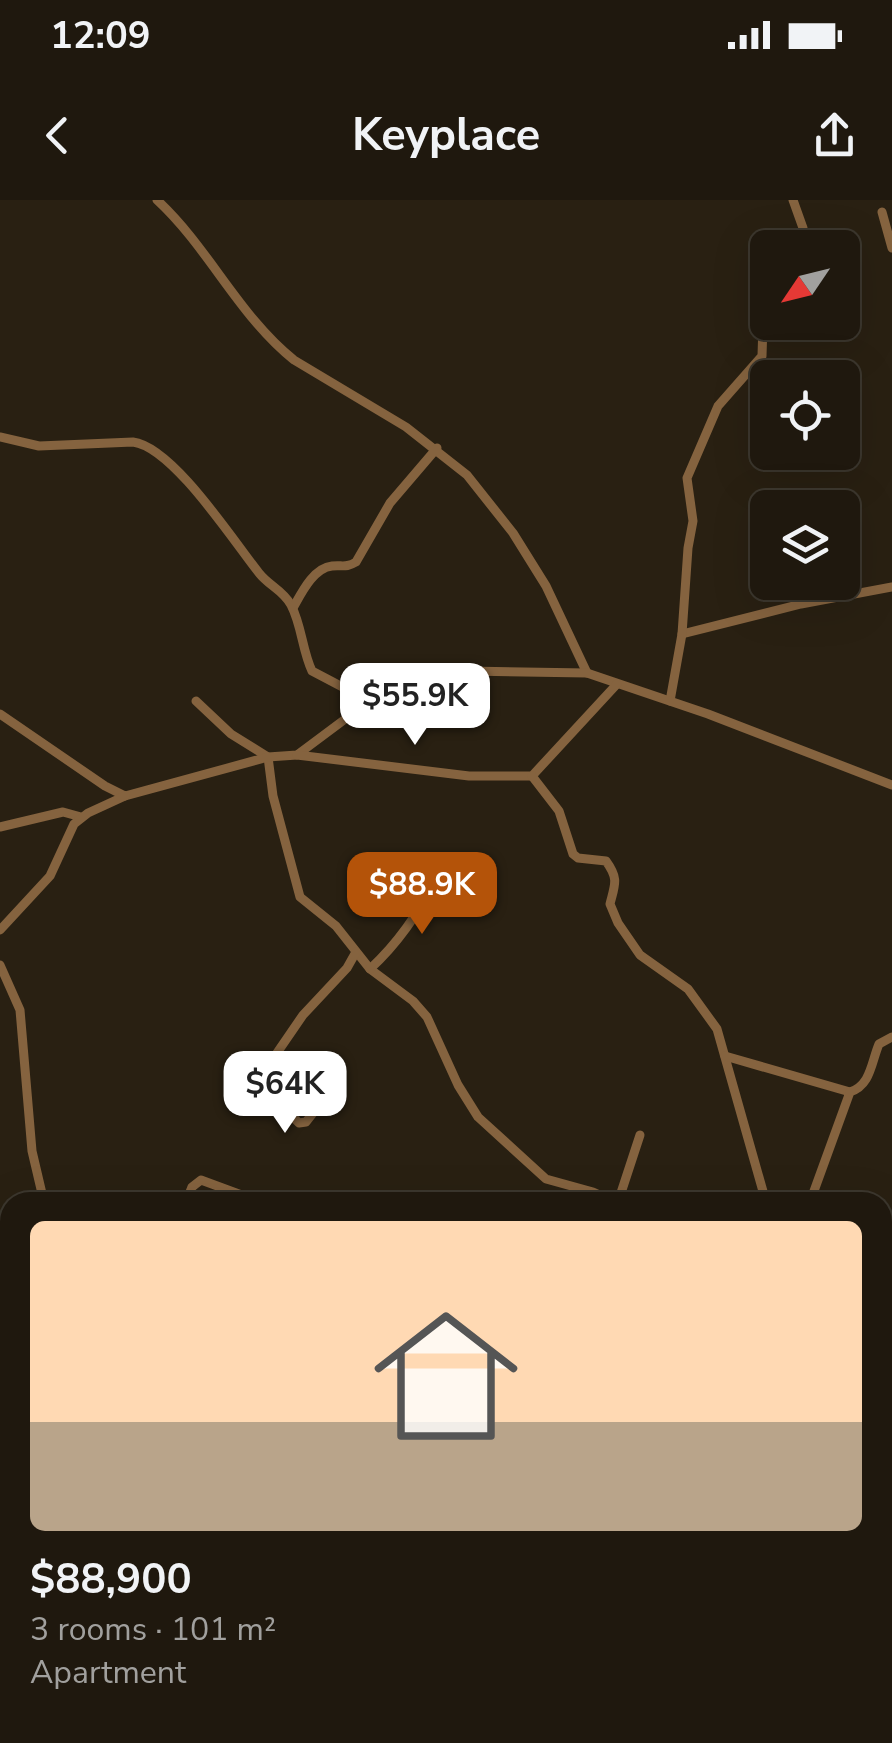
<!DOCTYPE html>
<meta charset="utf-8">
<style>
:root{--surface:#1f180e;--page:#2c251c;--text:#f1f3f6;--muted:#a1a09e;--line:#3c372e;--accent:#b45309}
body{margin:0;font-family:"Nunito Sans",sans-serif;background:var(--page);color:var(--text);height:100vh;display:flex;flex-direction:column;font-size:38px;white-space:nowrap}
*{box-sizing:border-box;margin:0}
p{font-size:32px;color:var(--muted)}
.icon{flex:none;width:55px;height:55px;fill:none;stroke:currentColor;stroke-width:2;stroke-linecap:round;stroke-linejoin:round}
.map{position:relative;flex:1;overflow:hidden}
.panel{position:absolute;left:0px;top:992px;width:892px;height:552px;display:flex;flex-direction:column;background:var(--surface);border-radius:30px 30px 0 0;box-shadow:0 10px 40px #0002,0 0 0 2px var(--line)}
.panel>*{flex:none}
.needle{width:65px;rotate:235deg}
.buttons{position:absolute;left:750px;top:30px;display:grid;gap:20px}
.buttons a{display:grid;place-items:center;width:110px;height:110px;border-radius:15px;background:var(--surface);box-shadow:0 10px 40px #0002,0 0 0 2px var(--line);font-size:50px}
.price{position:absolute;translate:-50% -85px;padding:0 22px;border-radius:20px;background:#fff;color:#222;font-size:32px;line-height:65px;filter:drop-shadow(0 2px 5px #0008)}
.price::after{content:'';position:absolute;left:50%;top:60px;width:30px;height:22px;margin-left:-15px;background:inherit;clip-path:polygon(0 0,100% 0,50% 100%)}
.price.on{background:var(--accent);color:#fff}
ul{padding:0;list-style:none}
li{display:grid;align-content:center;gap:20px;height:530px;padding:0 30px}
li+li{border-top:2px solid var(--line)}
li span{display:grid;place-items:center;height:310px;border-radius:15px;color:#555}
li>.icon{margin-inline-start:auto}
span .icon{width:180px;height:180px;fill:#fffc;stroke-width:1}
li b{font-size:42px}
.status{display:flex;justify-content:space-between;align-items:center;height:70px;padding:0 50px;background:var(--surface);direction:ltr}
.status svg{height:28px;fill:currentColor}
header{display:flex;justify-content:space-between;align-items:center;height:130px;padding:0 30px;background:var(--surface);font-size:45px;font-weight:700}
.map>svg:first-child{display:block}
</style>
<div class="status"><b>12:09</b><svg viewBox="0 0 49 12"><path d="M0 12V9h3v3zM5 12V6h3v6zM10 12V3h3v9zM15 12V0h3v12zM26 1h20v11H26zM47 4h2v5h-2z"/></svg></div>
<header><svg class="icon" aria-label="back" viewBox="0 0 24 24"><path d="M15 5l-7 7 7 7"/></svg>Keyplace<svg class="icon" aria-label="share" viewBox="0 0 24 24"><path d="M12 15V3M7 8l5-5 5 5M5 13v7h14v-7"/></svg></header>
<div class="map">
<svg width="892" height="1543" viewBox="0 0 892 1543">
<rect width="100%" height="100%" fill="#292012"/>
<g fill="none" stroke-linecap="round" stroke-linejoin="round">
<g stroke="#85633f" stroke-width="9">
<path d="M157 0C209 48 238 115 294 160L406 227 467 275 513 333 546 386 587 473"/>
<path d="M793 0 803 28 801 48"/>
<path d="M882 12 892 48"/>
<path d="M0 237 39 246 133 242C173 247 234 342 259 373 269 386 283 390 291 405 302 426 302 450 312 471L371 502"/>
<path d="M293 408C301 394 313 368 332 366 343 365 346 368 356 362L390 303 437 248"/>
<path d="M682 434 801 404 892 387"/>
<path d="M196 501 231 534 268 557 273 596 300 697 336 726 370 769 413 801 427 817 458 885 478 917 546 979 593 992 615 1002"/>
<path d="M670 501 682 434 688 348 693 321 687 278 718 206 762 156 763 124 768 112"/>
<path d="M0 514 105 586 125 596 268 557 297 555 364 505 422 481 466 471 587 473 708 514 892 585"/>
<path d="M297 555 469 576H532L617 484"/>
<path d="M532 576 559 611 573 654 578 658 606 661C619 679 615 684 610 704L618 723 640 755 688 789 717 829 766 1002"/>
<path d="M0 627 63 612 81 617"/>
<path d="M0 730 50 676 74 624 88 613 125 596"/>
<path d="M0 765 20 810 32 951 44 1002"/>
<path d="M370 769C397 744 420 711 436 678"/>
<path d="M725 856 850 892"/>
<path d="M317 908 306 922 299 923 257 882 303 815 347 768 356 752"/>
<path d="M186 1002 192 987 201 980 258 1001"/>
<path d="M618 1002 640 935"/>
<path d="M810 1002 850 892C871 885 871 863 879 844L892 837"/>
<path d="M882 1111 892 1116"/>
<path d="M882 1266 892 1261"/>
<path d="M576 1535 593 1543"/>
<path d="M778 1535 782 1543"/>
<path d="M827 1535 830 1543"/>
</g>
</g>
</svg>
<div class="buttons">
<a><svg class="needle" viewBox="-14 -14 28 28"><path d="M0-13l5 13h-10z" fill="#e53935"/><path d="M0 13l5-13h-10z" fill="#a1a09e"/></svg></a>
<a><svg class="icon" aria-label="locate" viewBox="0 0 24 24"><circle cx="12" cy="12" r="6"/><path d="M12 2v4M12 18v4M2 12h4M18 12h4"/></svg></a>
<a><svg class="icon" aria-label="layers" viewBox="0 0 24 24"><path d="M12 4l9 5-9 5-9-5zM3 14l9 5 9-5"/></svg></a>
</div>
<b class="price" style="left:415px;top:548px">$55.9K</b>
<b class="price on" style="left:422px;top:737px">$88.9K</b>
<b class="price" style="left:285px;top:936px">$64K</b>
<section class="panel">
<ul>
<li><span style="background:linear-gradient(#ffd9b3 65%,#b9a48a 0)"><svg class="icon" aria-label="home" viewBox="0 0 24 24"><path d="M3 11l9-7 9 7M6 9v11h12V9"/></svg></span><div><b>$88,900</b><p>3 rooms · 101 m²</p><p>Apartment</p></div></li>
</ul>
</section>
</div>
